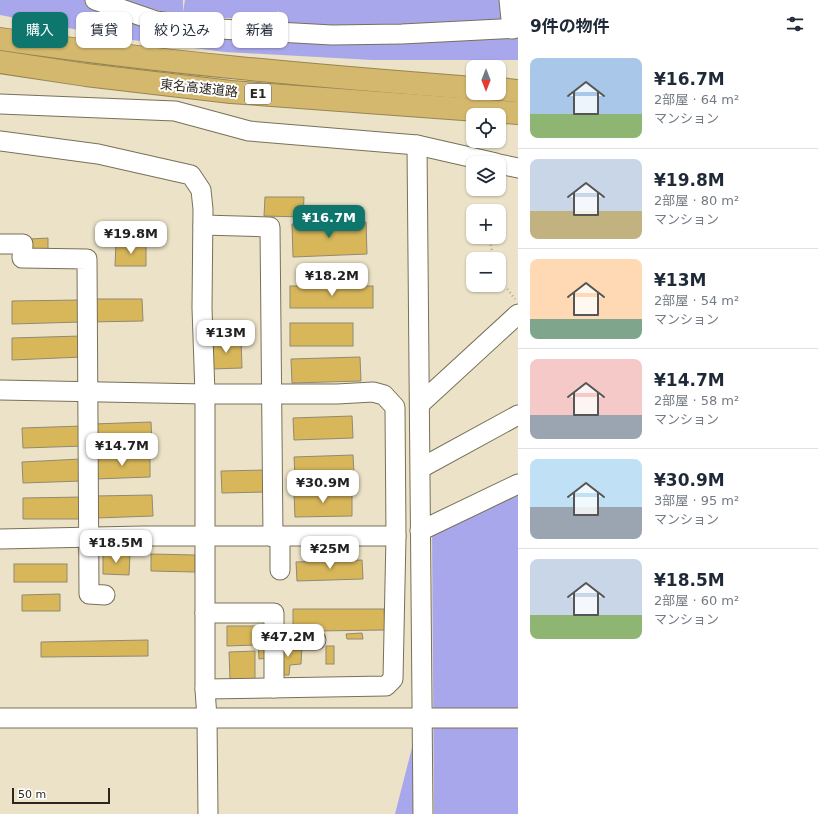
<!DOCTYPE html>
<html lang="ja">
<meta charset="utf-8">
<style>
:root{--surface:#fff;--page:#f6f6f7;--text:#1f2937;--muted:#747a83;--line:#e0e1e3;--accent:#0f766e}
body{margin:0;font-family:"DejaVu Sans","Noto Sans JP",sans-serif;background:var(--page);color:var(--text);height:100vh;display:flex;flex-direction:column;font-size:15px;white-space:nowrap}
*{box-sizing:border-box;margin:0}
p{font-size:13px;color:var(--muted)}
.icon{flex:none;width:22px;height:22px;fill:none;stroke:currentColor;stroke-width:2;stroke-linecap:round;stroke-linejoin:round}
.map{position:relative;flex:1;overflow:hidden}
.drawer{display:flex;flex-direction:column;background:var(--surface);width:300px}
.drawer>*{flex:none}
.top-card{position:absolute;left:12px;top:12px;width:380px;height:36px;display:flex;gap:8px}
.needle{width:26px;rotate:180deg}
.controls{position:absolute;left:466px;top:60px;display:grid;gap:8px}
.controls a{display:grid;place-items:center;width:40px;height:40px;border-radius:8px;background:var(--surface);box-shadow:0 1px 3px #0004;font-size:20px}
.scale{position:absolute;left:12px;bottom:10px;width:98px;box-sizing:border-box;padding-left:4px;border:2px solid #2b271d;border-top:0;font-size:11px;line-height:14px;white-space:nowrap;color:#2b271d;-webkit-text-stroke:3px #fff;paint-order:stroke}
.price{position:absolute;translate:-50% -34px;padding:0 9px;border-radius:8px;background:#fff;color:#222;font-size:13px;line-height:26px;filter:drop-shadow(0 1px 2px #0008)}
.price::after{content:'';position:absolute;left:50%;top:24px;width:12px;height:9px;margin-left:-6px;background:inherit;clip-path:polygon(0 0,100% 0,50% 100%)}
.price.active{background:var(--accent);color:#fff}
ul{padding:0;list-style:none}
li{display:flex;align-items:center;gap:12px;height:100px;padding:0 12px}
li+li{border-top:1px solid var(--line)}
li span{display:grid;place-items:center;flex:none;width:112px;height:80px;border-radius:8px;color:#555}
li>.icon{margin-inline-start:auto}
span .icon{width:48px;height:48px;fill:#fffc;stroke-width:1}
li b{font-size:17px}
h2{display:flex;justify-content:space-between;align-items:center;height:48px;padding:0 12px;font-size:17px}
.tag{padding:0 14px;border-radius:8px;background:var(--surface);box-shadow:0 1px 3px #0004;font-size:14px;line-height:36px}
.tag.active{background:var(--accent);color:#fff}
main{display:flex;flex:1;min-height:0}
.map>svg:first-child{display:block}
</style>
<main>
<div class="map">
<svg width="518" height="814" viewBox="0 0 518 814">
<rect width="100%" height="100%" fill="#ebe2c7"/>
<g fill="#a9a7eb" fill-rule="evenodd">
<path d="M0 0H183V12L185 0H518V60H372L225 52 125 39 0 15ZM127 2 183 17 262 19 279 11 277 17 233 30 139 9Z"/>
<path d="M518 496V814H434L432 532Z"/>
<path d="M414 740 415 814H395Z"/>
</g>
<g fill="#d8b75a" stroke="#928971">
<path d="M265 197H304L303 217 264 216Z"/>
<path d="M366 222 367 254 293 257 292 224Z"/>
<path d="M48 238V256H29V239Z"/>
<path d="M116 243H146V266H115Z"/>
<rect x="290" y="286" width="83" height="22"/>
<path d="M89 299H142L143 321 89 322Z"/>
<path d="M80 300 81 322 12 324V301Z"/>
<rect x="290" y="323" width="63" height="23"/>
<path d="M81 336 82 357 12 360V338Z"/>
<path d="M241 339 242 368 211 369 210 340Z"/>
<path d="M360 357 361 381 292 383 291 359Z"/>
<path d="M352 416 353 438 294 440 293 418Z"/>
<path d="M151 422 152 443 94 445 93 424Z"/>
<path d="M83 426 84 446 23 448 22 428Z"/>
<path d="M353 455 354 474 295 476 294 457Z"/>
<path d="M150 456V477L95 479 94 457Z"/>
<path d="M81 459 82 481 23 483 22 462Z"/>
<path d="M266 470V492L222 493 221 471Z"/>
<path d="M352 491V516L295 517 294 492Z"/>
<path d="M152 495 153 516 96 518 95 496Z"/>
<path d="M84 497V519H23V498Z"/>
<path d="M103 553 130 554 129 575 103 574Z"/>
<path d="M151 554 195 555V572L151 571Z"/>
<path d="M362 560 363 579 297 581 296 562Z"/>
<rect x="14" y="564" width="53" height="18"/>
<path d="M60 594V611H22V595Z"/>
<path d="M293 609H384L385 630 315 631 293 636Z"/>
<path d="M227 626H256V645L227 646Z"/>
<path d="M362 633 363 639H347L346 634Z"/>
<path d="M269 639V658L259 659 258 640Z"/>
<path d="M148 640V656L41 657V642Z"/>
<path d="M277 645H302L301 664 290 665 289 675H278Z"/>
<rect x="326" y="646" width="8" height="18"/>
<path d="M255 651V679H230L229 652Z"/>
</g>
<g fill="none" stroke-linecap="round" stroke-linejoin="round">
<g stroke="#787058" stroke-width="21">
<g id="minor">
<path d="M95 0 156 21 202 28 332 35 402 34 518 28"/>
<path d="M509 0 512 29"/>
<path d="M0 104 175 111 249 131 417 145 496 163"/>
<path d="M0 141 98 154 191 175 201 190 203 209 202 308 205 394V689L207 718 208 814"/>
<path d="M417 145 423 814"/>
<path d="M499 164 518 168"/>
<path d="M203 225 270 227 273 537"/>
<path d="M0 244H23L22 258 87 259 89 594 105 595"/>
<path d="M0 390 205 394H337L373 392 384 395 395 407 396 536 393 679 386 686 205 689"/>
<path d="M420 404 518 314"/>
<path d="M421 468 518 415"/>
<path d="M420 531 518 484"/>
<path d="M280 537V570"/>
<path d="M0 539 143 536H396"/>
<path d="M205 613H274V688"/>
<path d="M274 640H316"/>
<path d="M0 718H518"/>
</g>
</g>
<g stroke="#988551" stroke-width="24">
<g id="highway">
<path d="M0 39C157 62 315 76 473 88"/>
<path d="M0 62 86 75 231 92 518 113"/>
<path d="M499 89 518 91"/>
</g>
</g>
<g stroke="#aea791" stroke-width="2.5" stroke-dasharray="1 3" stroke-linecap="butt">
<path d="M485 209V211"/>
<path d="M489 237 494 259"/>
<path d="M499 271 505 286 515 299"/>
</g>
<use href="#minor" stroke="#fff" stroke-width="19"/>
<use href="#highway" stroke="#d3b86d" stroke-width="22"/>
</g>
<g text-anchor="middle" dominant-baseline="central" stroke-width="4" stroke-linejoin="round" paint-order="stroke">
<rect fill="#fff" stroke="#6b6861" stroke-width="1" x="245" y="84" width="26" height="20" rx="3"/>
<g font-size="12" font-weight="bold" fill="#2b271d">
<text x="258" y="94">E1</text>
</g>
<g font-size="13" fill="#2b271d" stroke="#fff">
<text transform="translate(199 88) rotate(6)">東名高速道路</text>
</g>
</g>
</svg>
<div class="controls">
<a><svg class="needle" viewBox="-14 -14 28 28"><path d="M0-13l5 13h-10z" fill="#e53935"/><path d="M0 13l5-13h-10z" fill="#747a83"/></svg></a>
<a><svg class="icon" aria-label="locate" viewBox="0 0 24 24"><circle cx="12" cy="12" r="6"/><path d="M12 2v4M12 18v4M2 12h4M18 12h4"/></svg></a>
<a><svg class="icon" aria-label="layers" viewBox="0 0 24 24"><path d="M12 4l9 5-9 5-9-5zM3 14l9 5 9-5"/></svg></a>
<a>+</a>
<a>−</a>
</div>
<div class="scale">50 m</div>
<b class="price active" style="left:329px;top:239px">¥16.7M</b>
<b class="price" style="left:131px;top:255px">¥19.8M</b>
<b class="price" style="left:332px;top:297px">¥18.2M</b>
<b class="price" style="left:226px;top:354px">¥13M</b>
<b class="price" style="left:122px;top:467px">¥14.7M</b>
<b class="price" style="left:323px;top:504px">¥30.9M</b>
<b class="price" style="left:116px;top:564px">¥18.5M</b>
<b class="price" style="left:330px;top:570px">¥25M</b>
<b class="price" style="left:288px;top:658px">¥47.2M</b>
<div class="top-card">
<a class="tag active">購入</a>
<a class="tag">賃貸</a>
<a class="tag">絞り込み</a>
<a class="tag">新着</a>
</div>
</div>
<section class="drawer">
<h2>9件の物件<svg class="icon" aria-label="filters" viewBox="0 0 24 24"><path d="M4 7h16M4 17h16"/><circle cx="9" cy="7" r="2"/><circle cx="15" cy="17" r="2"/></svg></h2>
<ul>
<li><span style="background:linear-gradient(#a9c7e8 70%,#8fb573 0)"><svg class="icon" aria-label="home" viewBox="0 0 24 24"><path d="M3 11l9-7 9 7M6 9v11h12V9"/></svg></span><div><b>¥16.7M</b><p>2部屋 · 64 m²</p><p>マンション</p></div></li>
<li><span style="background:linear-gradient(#c9d6e8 65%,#c2b280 0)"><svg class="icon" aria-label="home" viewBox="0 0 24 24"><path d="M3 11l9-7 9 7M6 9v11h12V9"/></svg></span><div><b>¥19.8M</b><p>2部屋 · 80 m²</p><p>マンション</p></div></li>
<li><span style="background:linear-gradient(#ffd9b3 75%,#7fa58c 0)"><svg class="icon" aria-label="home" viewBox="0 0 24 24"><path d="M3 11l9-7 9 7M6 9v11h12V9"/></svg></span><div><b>¥13M</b><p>2部屋 · 54 m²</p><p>マンション</p></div></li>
<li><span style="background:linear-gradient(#f6c9c9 70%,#9aa5b1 0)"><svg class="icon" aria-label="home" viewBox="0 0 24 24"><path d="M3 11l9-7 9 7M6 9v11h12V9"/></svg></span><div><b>¥14.7M</b><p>2部屋 · 58 m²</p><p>マンション</p></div></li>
<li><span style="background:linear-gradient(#bfe0f5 60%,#9aa5b1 0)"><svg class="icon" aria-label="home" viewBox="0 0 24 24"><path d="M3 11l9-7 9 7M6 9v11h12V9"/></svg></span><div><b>¥30.9M</b><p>3部屋 · 95 m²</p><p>マンション</p></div></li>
<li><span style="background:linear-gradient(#c9d6e8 70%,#8fb573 0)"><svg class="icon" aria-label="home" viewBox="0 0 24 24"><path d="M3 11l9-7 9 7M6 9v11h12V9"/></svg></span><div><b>¥18.5M</b><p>2部屋 · 60 m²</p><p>マンション</p></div></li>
</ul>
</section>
</main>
